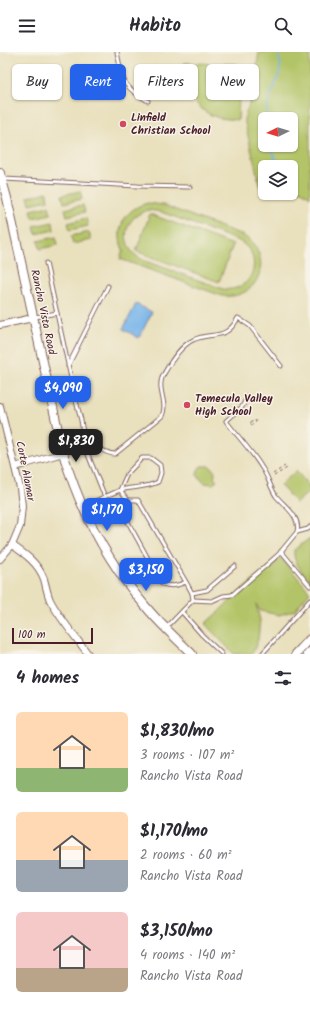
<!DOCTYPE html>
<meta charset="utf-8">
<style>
:root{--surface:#fff;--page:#f7f7f7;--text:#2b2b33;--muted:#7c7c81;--accent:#2563eb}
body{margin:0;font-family:Kalam,sans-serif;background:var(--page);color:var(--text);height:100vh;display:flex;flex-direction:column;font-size:15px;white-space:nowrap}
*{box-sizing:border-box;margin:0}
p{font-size:13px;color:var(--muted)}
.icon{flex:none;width:22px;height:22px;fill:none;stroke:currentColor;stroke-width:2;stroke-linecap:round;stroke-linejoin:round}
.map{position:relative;height:602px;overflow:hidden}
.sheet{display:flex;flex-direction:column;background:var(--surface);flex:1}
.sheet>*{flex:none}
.top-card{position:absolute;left:12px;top:12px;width:286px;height:36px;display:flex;gap:8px}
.needle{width:26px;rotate:265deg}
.buttons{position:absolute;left:258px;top:60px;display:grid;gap:8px}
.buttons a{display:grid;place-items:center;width:40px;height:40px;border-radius:6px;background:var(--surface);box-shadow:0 1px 3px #0004;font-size:20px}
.scale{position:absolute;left:12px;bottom:10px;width:81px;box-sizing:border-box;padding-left:4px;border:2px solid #4a1f2b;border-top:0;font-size:11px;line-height:14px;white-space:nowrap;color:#4a1f2b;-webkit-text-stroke:3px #f7f3e8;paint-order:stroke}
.price{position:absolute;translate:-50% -34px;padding:0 9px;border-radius:8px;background:var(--accent);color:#fff;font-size:13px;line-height:26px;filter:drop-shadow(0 1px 2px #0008)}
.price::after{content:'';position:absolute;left:50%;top:24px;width:12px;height:9px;margin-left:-6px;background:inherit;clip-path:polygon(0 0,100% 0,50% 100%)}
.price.active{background:#222;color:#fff}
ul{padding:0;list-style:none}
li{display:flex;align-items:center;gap:12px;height:100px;padding:0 16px}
li span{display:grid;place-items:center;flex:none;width:112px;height:80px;border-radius:6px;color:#555}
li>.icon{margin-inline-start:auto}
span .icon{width:48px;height:48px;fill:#fffc;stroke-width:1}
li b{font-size:17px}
h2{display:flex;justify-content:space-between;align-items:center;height:48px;padding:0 16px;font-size:17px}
.pill{padding:0 14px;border-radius:6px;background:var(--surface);box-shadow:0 1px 3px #0004;font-size:14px;line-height:36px}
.pill.active{background:var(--accent);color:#fff}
header{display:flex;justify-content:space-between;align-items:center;height:52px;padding:0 16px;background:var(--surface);font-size:18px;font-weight:800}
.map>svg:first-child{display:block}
</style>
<header><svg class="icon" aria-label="menu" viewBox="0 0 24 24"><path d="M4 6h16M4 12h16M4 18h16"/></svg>Habito<svg class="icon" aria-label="search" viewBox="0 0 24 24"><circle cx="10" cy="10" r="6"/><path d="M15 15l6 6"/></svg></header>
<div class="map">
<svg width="310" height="602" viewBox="0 0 310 602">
<rect width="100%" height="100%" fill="#f7f3e8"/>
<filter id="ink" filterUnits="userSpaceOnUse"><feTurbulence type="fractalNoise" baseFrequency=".025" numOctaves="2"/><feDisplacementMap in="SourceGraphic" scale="8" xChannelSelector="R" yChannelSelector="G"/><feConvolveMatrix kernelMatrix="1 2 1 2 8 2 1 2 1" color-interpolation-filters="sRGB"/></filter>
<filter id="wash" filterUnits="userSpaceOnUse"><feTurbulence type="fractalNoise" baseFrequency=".012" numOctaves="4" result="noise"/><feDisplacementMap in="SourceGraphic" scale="16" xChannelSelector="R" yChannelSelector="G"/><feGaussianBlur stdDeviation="0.9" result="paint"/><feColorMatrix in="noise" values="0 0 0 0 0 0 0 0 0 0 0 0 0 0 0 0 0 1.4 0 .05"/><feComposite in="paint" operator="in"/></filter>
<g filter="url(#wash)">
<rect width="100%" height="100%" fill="#e9e0bd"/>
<g fill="#b3c467" stroke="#7e7249" fill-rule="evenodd">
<path d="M259 0H310V145C304 140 299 137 291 137V115H265V135H260L244 67 252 43ZM265 67H291V93H265Z"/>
<path d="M184 11 237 12 240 16 238 68C229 67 219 67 211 63 191 53 183 31 184 11Z"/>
<path d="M80 139 82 147 64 151 62 143Z"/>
<path d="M47 140 48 148 30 152 28 145Z"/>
<path d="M148 151 163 153 240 182C276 199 262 249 222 244L120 207 122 200H124C113 178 125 156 148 151ZM149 158 161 160 237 188C266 202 254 241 223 237L143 208C118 196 122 164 149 158Z"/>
<path d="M83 153 85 160 67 164 65 157Z"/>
<path d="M49 154 51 162 33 166 31 158Z"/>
<path d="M150 162 233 193 219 230 136 199Z"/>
<path d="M86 166 88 174 70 178 68 171Z"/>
<path d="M53 170 54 178 36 182 34 174Z"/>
<path d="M89 180 91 188 73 192 71 184Z"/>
<path d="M56 185 58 193 40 197 38 189Z"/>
<path d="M201 414H210L215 420 214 426 217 429 213 432 204 431 197 423 198 418Z"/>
<path d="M296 419 310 435V439L296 451 280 433Z"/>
<path d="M310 486V529C302 519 293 512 294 498Z"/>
<path d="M281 506 310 540 295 558 279 563 260 559 256 552 260 568 258 588 252 602H234L205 572 244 536Z"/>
</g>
<path fill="#76b4e9" stroke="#606a8a" d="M136 252 152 260 139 286 123 277Z"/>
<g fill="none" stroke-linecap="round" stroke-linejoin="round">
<g stroke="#76b4e9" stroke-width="1.5">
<path d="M267 67C267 61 267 54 269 48 274 32 286 17 277 0"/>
<path d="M271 93 275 106 281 115"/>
</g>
</g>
</g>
<g filter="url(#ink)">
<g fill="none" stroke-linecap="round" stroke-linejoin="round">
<g stroke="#82635e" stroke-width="5">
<g id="lane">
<path d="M117 0C123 29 121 34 148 49"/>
<path d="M4 127 138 134 190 135"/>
<path d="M46 211 76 349 81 368 85 395 105 445"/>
<path d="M35 265 57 261"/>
<path d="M68 314 108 234"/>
<path d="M248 344 242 355 226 369C238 385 252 399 262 416 268 424 270 435 276 444 284 454 301 464 297 480"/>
<path d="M65 401C74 398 87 392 97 396 104 398 107 402 115 402L162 364C169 349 154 336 165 320 171 309 182 293 193 288 212 279 225 290 238 266L250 274 281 314"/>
<path d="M142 406H151L160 413 161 421 158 430C146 436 132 435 120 438L127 422Z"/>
<path d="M84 454 120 438 128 448"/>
<path d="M281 499 310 534"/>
<path d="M192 541 207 538 235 514"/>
<path d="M193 548 212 549 223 544 232 543 278 503 297 480 308 477 310 475"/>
<path d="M182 560 202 583 222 602"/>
<path d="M167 575 193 548 192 541 186 530 138 448H128L122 459 162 532C171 535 177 534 186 530"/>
<path d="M262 602 310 548"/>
</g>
</g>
<g stroke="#82635e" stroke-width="8">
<g id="street">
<path d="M0 273 33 266"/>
<path d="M0 354 20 436 22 454 20 474 12 493 0 507"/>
<path d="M15 415 63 401"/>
<path d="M12 493C25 502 38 511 44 527 46 534 47 541 50 548 60 567 75 584 88 602"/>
</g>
</g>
<g stroke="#82635e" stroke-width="10">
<g id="secondary">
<path d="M0 121 7 146 63 401C80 458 108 511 147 556 161 573 177 587 192 602"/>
<path d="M296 602 310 587"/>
<path d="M308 602 310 600"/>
</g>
</g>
<g stroke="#82635e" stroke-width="1" stroke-dasharray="3 3" stroke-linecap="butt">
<path d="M250 371 255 368 256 370 251 374"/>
<path d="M273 422 285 414"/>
<path d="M274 424 287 416"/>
</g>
<use href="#lane" stroke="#fff" stroke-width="3"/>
<use href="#street" stroke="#fff" stroke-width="6"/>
<use href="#secondary" stroke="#fff" stroke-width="8"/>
</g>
</g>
<g fill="#d1495b" stroke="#f7f3e8" stroke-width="1.5">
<circle cx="123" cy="72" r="4"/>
<circle cx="187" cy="353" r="4"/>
</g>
<g text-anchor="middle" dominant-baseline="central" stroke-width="3" stroke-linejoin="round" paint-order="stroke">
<g font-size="11" font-weight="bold" fill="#4a1f2b" stroke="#f7f3e8" text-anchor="start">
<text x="131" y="66">Linfield<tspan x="131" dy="13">Christian School</tspan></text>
<text x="195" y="347">Temecula Valley<tspan x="195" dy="13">High School</tspan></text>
</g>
<g font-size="11" fill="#4a1f2b" stroke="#f7f3e8">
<text transform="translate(43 260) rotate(78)">Rancho Vista Road</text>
<text transform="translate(25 419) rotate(79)">Corte Alamar</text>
</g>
</g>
</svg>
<div class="buttons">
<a><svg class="needle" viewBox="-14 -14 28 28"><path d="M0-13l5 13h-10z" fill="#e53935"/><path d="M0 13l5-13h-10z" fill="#7c7c81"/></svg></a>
<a><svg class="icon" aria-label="layers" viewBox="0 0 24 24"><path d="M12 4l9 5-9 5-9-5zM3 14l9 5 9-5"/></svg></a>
</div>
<div class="scale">100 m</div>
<b class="price" style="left:63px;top:358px">$4,090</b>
<b class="price active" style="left:76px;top:411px">$1,830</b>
<b class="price" style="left:107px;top:480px">$1,170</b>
<b class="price" style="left:146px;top:540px">$3,150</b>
<div class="top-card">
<a class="pill">Buy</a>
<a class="pill active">Rent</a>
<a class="pill">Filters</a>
<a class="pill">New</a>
</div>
</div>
<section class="sheet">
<h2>4 homes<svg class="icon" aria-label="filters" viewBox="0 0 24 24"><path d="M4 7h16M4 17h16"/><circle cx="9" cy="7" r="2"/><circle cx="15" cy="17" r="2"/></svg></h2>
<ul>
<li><span style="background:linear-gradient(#ffd9b3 70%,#8fb573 0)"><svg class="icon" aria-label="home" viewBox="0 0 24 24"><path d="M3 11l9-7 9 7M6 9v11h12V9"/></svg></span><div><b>$1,830/mo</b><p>3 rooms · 107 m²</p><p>Rancho Vista Road</p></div></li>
<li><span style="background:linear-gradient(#ffd9b3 60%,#9aa5b1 0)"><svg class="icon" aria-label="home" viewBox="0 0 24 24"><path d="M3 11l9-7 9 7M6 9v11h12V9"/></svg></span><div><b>$1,170/mo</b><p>2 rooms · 60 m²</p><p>Rancho Vista Road</p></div></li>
<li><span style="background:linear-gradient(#f6c9c9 70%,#b9a48a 0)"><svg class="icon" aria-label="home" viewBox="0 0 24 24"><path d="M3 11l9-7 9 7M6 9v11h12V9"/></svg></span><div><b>$3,150/mo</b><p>4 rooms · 140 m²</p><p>Rancho Vista Road</p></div></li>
</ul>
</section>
